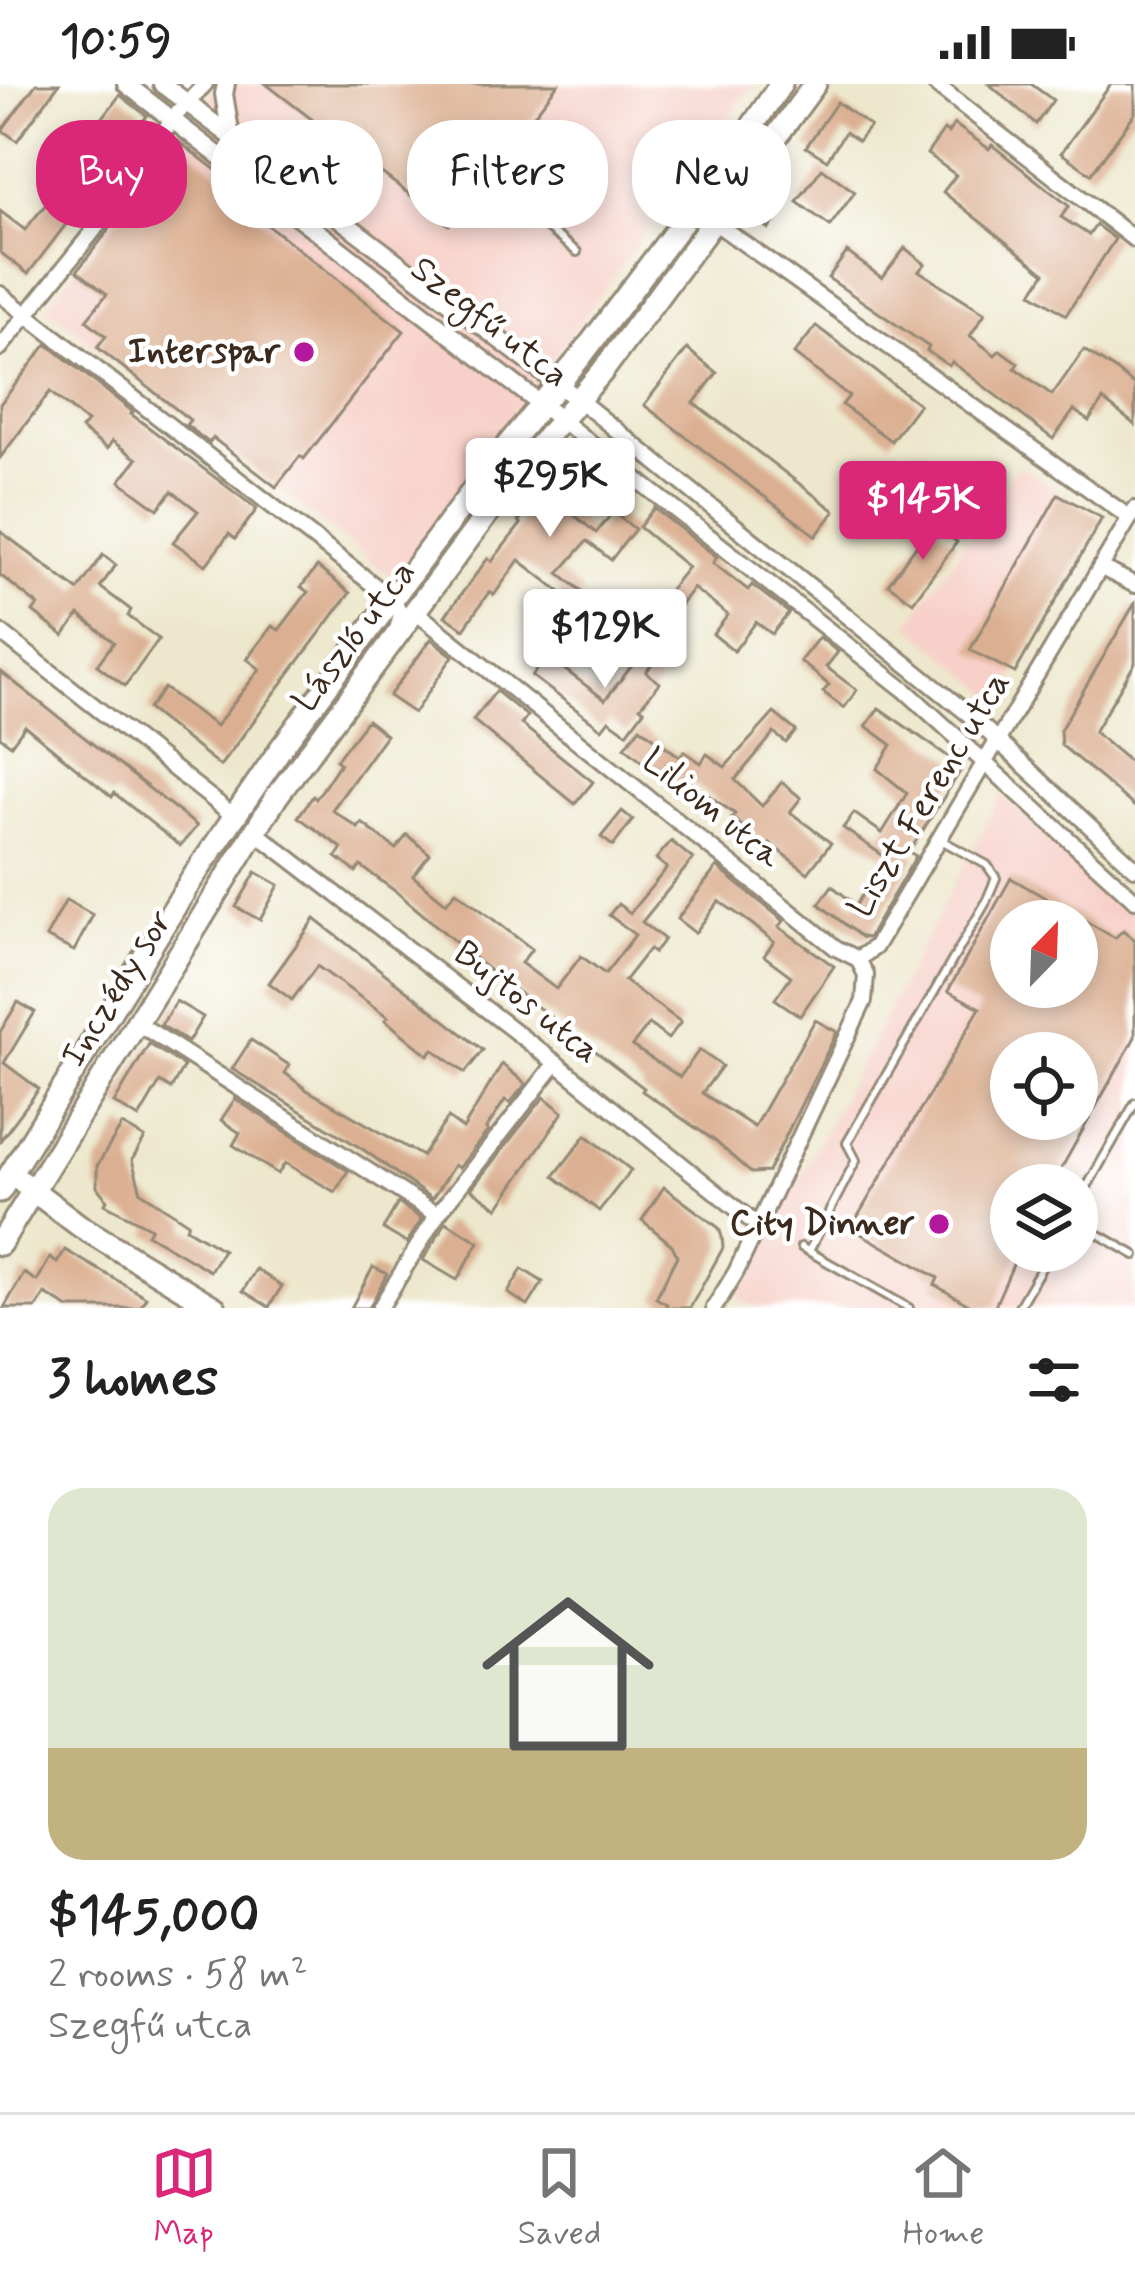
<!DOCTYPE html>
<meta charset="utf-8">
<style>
:root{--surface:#fff;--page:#f2f2f2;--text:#222;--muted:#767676;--line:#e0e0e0;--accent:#db2777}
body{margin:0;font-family:Mynerve,sans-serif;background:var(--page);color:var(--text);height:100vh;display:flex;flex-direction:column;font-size:45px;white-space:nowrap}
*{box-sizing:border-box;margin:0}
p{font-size:39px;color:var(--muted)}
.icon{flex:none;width:66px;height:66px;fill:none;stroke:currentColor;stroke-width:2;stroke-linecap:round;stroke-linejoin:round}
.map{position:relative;height:1224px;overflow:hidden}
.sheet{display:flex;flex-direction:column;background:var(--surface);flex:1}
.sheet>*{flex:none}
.banner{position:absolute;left:36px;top:36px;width:1065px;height:108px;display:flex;gap:24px}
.needle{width:78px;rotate:23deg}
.controls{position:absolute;left:990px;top:816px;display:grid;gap:24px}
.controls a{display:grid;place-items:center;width:108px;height:108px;border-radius:50%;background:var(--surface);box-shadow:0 6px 18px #0003;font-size:60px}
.price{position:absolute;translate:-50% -102px;padding:0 27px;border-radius:12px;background:#fff;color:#222;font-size:39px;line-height:78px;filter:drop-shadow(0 3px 6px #0008)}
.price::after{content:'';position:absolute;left:50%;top:72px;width:36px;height:27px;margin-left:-18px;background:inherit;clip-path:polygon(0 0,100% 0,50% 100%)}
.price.on{background:var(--accent);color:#fff}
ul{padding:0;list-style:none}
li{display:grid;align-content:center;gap:24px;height:636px;padding:0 48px}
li+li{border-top:3px solid var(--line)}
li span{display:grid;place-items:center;height:372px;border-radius:36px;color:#555}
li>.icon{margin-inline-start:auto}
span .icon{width:216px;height:216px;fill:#fffc;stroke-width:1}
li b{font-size:51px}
h2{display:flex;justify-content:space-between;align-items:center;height:144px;padding:0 48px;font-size:51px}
.chip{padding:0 42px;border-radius:48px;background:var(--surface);box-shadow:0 6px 18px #0003;font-size:42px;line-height:108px}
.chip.on{background:var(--accent);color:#fff}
.status{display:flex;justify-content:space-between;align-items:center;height:84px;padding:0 60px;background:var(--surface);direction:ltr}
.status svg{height:33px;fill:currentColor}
.tab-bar{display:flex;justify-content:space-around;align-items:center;height:168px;border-top:3px solid var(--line);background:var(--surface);font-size:33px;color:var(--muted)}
.tab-bar a{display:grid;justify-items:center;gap:6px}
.tab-bar .on{color:var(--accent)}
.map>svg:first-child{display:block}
</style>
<div class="status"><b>10:59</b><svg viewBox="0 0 49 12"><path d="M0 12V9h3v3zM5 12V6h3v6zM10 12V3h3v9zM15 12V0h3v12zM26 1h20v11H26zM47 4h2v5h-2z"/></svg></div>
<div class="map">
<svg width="1135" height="1224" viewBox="0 0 1135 1224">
<rect width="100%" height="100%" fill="#fff"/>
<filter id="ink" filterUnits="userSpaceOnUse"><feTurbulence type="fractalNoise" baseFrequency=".00833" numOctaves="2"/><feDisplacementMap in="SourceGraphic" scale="24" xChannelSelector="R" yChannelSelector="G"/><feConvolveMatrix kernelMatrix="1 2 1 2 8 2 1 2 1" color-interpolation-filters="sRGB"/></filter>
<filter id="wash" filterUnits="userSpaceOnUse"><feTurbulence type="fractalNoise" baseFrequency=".004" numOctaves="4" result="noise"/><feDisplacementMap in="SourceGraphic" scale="48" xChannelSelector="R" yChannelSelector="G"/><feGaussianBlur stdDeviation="2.7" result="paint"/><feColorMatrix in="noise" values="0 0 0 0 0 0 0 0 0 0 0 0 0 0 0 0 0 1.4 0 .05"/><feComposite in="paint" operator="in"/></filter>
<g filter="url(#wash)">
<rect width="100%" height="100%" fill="#ede8cd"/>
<g fill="#f7d1c9" fill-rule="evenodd">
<path d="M219 0H753L525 315 399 499 46 223Z"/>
<path d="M1018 381 1102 434 1000 617 908 540Z"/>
<path d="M1002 710 1135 832V1224H755L737 1213ZM1011 837H1077V903H1011ZM1011 969H1077V1035H1011ZM1011 1101H1077V1167H1011Z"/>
</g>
<g id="blocks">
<g fill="#dbaf91" fill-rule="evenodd">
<path d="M36 0H59L17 57 2 46Z"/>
<path d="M266 0H558L449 141Z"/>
<path d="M989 0H1031L1053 16 1036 40Z"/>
<path d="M1111 0H1135V29L1091 90 1061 69Z"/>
<path d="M120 11 147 32 65 131 70 135 28 190 0 168V127L25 146 50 115 44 110Z"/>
<path d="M837 18 870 42 858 57 845 48 827 76 806 63Z"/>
<path d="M954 40 989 65 992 61 1069 122 1061 133 1089 151 1096 141 1115 155 1066 231 1032 209 1045 189 943 108 956 91 927 70 944 46 948 49Z"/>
<path d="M178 57 250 112 243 122 404 247 304 375 300 372 276 403 213 354 209 359 186 341 190 336 97 263 106 252 86 236 107 210 77 187Z"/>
<path d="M822 84 855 108 830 142 797 118Z"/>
<path d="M766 110 785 123 769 145 750 132Z"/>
<path d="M905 164 925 180 919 187 985 229 970 252 995 271 1000 266 1018 279 1015 284 1052 311 1084 266 1118 288 1135 302V341L1103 316 1089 337 1074 326 1053 355 952 278 949 282 927 267 929 263 828 194 847 168 882 194Z"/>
<path d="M816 242 919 320 891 357 842 321 849 312 794 270Z"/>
<path d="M47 260 133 328 131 330 257 425 235 455 229 450 206 481 173 458 198 427 172 407 158 425 120 397 137 375 112 357 107 365 81 345 87 338 50 308 0 374V320Z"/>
<path d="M687 265 717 289 694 319 835 427 816 452 644 321Z"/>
<path d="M583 368 628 403 616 419 597 405 592 412 580 403 564 423 596 449 613 428 635 445 611 476 587 457 559 489 583 508 565 532 552 522 562 509 519 476 494 511 489 508 464 545 445 532 488 474 492 477 521 440 518 438 551 394 559 400Z"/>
<path d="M1058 410 1102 434 1015 589 970 566Z"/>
<path d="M654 424 717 473 713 479 748 506 752 501 789 529 772 550 756 538 734 567 713 550 728 531 693 504 673 530 659 519 688 483 639 443Z"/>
<path d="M932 440 957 458 913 518 888 500Z"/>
<path d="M0 447 78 506 103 471 116 481 100 503 131 526 128 532 159 555 125 602 97 581 114 558 79 531 64 552 33 528 38 521 0 491Z"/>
<path d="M317 483 350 509 220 682 148 625 164 604 216 642 260 585 247 575 272 542 279 546 308 508 301 503Z"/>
<path d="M1135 519V579L1094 648 1135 682V723L1061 661 1060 646Z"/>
<path d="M819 553 838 568 826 583 857 606 844 624 823 608 829 601 800 577Z"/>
<path d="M431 555 453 572 414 629 389 612Z"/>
<path d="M653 555 664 565 646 588 660 599 640 623 644 626 627 649 609 636 602 645 532 592 547 572 605 616Z"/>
<path d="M0 587 197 742 180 762 114 709 112 713 25 642 11 661 0 653Z"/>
<path d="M496 607 527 632 521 640 593 698 575 720 473 636Z"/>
<path d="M879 624 963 683 909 768 916 772 868 854 861 853 819 820 832 802 856 821 885 773 843 744 854 729 882 749 907 709 877 685 892 661 866 642Z"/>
<path d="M774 629 796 647 786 659 774 649 735 696 762 722 782 698 801 714 790 728 831 759 808 789 770 760 768 763 732 734 735 730 683 693 675 704 625 663 640 643 680 673 684 667 701 679 707 670 725 683Z"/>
<path d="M367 636 386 651 332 726 358 744 362 739 396 765 407 751 430 770 413 792 446 819 456 807 532 865 521 879 556 905 581 872 605 890 635 851 609 831 618 820 630 829 667 784 656 775 671 757 693 775 642 838 664 855 654 869 649 865 624 897 681 938 668 955 649 940 632 962 680 993 699 966 722 982 702 1009 754 1043 815 936 837 948 768 1088 751 1089 715 1057 642 1007 644 1004 485 883 399 810 361 782 356 788 336 773 342 764 298 733 313 712 316 715 340 679 336 676Z"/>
<path d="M622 727 633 736 613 762 601 753Z"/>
<path d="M717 783 784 837 779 843 834 882 800 932 775 915 791 892 764 872 774 858 752 840 719 817 695 849 677 835Z"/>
<path d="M256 788 279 801 260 836 236 823Z"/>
<path d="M1011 794 1115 854 1123 846 1135 856V953L1052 1101H1011V1167H1019L994 1224H974L935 1201 938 1194 851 1144 980 924 948 907ZM1011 837H1077V903H1011ZM1011 969H1077V1035H1011Z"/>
<path d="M66 816 93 831 74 867 46 853Z"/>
<path d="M315 835 483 966 465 989 433 965 428 971 385 936 388 933 317 882 292 916 269 899Z"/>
<path d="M176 917 203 933 188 958 161 941Z"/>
<path d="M18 918 35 928 4 979 39 1005 0 1057V948Z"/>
<path d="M251 956 289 981 285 989 307 1006 422 1072 448 1034 463 1045 502 980 526 1000 510 1019 505 1016 486 1045 488 1047 459 1084 454 1081 432 1115 364 1066 232 985Z"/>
<path d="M149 960 184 982 171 1005 160 998 139 1034 114 1019Z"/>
<path d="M544 1013 563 1028 498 1124 471 1105Z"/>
<path d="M235 1015 348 1087 335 1108 285 1079 278 1090 233 1061 240 1049 221 1036Z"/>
<path d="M122 1041 145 1054 132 1076 141 1108 188 1139 186 1144 223 1166 210 1187 147 1150 151 1144 105 1120 107 1116 97 1103V1082Z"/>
<path d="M586 1051 631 1086 599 1127 554 1092Z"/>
<path d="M664 1103 719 1144 722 1153 723 1164 690 1224H665L667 1220 656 1214 677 1172 672 1161 642 1136Z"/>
<path d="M398 1119 422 1135 407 1159 383 1145Z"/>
<path d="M446 1138 479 1158 457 1196 423 1176Z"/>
<path d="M65 1166 146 1213 140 1224H69L45 1210 36 1224H4L24 1189 37 1197 50 1174 57 1179Z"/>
<path d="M373 1183 387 1190 369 1224H351Z"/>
<path d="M256 1185 282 1202 269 1223 243 1207Z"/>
<path d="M522 1185 543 1198 528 1222 508 1209Z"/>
</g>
</g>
</g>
<g filter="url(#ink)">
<use href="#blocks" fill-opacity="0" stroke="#948976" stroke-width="3"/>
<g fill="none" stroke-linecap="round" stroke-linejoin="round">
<g stroke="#948976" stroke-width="12">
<g id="service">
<path d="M495 103 577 168"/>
<path d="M1077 1120 1135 1019"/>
<path d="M1077 1138 1135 1171"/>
<path d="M801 1163 909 1224"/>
<path d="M809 1167 856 1076 847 1059 985 820 996 794 987 781 941 756"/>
<path d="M1018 1224 1051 1167"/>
</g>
</g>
<g stroke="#948976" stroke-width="20">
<g id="minor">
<path d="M935 0 1135 156"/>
<path d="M714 138 1130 434"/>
<path d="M0 210 393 516 401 530 398 542"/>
<path d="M0 264 122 111 173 34 205 0"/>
<path d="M579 316 972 633 1135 784"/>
<path d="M561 336 906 607 1135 816"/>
<path d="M1102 484 1135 501"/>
<path d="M416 528 836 864 858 875"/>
<path d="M0 548 234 732"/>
<path d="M254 747 556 979 758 1142"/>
<path d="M858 875 875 863 1135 425"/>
<path d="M136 938 437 1131"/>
<path d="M380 1224 437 1131 556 979"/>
<path d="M714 1224 736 1188 864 917 866 891 858 875"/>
</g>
</g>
<g stroke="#948976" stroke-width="22">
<g id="tertiary">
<path d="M126 0 561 336"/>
<path d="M162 0 579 316"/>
<path d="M226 0 224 10 231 53"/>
</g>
</g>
<g stroke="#948976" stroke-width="27">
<g id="primary">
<path d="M22 1098 80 1142 215 1224"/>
<path d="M0 1107 192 795 281 664 497 374 582 271 727 79 781 0"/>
<path d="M0 1160 277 712 531 371 602 288 815 0"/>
</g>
</g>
<use href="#service" stroke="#fff" stroke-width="6"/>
<use href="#minor" stroke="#fff" stroke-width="14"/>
<use href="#tertiary" stroke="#fff" stroke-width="16"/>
<use href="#primary" stroke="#fff" stroke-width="21"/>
</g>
</g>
<g fill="#b5179e" stroke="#fff" stroke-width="4.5">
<circle cx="304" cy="268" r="12"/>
<circle cx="939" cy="1140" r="12"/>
</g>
<g text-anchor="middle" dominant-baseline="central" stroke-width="9" stroke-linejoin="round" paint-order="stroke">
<g font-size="36" fill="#3b2a1e" stroke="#fff">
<text transform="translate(489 239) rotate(38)">Szegfű utca</text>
<text transform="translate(355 553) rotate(-53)">László utca</text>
<text transform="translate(930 711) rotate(-59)">Liszt Ferenc utca</text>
<text transform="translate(711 725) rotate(39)">Liliom utca</text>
<text transform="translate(118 905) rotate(-58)">Inczédy sor</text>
<text transform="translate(526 919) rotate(38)">Bujtos utca</text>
</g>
<g font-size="36" font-weight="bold" fill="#3b2a1e" stroke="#fff" text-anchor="end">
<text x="280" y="268">Interspar</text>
<text x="915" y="1140">City Dinner</text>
</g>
</g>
</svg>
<div class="controls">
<a><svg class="needle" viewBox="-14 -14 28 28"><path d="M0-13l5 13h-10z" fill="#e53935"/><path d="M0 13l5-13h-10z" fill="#767676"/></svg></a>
<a><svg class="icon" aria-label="locate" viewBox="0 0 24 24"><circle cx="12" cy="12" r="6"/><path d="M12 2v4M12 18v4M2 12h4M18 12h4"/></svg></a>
<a><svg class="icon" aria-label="layers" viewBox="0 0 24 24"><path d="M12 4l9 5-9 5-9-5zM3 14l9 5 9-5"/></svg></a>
</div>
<b class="price" style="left:550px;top:456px">$295K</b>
<b class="price on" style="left:923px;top:479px">$145K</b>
<b class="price" style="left:605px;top:607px">$129K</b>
<div class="banner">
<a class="chip on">Buy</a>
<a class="chip">Rent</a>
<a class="chip">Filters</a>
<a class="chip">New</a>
</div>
</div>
<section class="sheet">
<h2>3 homes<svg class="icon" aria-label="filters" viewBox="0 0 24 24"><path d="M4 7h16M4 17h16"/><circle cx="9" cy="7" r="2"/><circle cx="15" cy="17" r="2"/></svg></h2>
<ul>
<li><span style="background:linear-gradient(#dfe7d0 70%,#c2b280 0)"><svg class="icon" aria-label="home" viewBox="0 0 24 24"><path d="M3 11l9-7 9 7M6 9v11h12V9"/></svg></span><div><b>$145,000</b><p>2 rooms · 58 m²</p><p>Szegfű utca</p></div></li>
</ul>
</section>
<nav class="tab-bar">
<a class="on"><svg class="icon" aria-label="map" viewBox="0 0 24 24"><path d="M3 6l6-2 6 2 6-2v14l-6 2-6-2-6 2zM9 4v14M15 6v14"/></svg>Map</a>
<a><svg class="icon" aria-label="saved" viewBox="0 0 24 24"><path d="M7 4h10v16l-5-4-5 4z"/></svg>Saved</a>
<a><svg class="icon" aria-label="home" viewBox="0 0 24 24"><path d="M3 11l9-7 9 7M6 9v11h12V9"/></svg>Home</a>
</nav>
